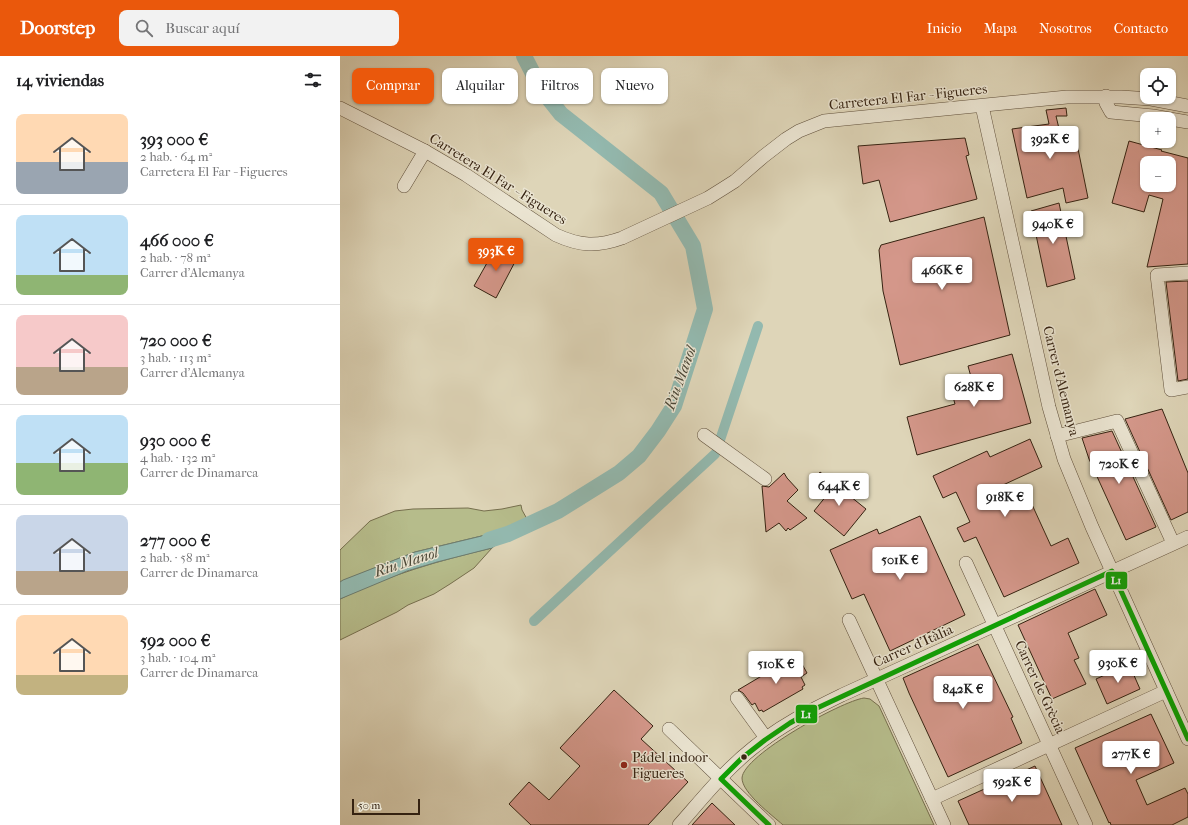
<!DOCTYPE html>
<html lang="es">
<meta charset="utf-8">
<style>
:root{--surface:#fff;--page:#f2f2f2;--text:#202124;--muted:#757577;--line:#e0e0e0;--accent:#ea580c}
body{margin:0;font-family:"IM FELL French Canon",serif;background:var(--page);color:var(--text);height:100vh;display:flex;flex-direction:column;font-size:15px;white-space:nowrap}
*{box-sizing:border-box;margin:0}
p{font-size:13px;color:var(--muted)}
.icon{flex:none;width:22px;height:22px;fill:none;stroke:currentColor;stroke-width:2;stroke-linecap:round;stroke-linejoin:round}
.map{position:relative;flex:1;overflow:hidden}
.side{display:flex;flex-direction:column;background:var(--surface);width:340px}
.side>*{flex:none}
.banner{position:absolute;left:12px;top:12px;width:380px;height:36px;display:flex;gap:8px}
.controls{position:absolute;left:800px;top:12px;display:grid;gap:8px}
.controls a{display:grid;place-items:center;width:36px;height:36px;border-radius:8px;background:var(--surface);box-shadow:0 1px 3px #0004;font-size:20px}
.scale{position:absolute;left:12px;bottom:10px;width:68px;box-sizing:border-box;padding-left:4px;border:2px solid #352211;border-top:0;font-size:11px;line-height:14px;white-space:nowrap;color:#352211;-webkit-text-stroke:3px #eae4d1;paint-order:stroke}
.price{position:absolute;translate:-50% -34px;padding:0 9px;border-radius:4px;background:#fff;color:#222;font-size:13px;line-height:26px;filter:drop-shadow(0 1px 2px #0008)}
.price::after{content:'';position:absolute;left:50%;top:24px;width:12px;height:9px;margin-left:-6px;background:inherit;clip-path:polygon(0 0,100% 0,50% 100%)}
.price.on{background:var(--accent);color:#fff}
ul{padding:0;list-style:none}
li{display:flex;align-items:center;gap:12px;height:100px;padding:0 16px}
li+li{border-top:1px solid var(--line)}
li span{display:grid;place-items:center;flex:none;width:112px;height:80px;border-radius:8px;color:#555}
li>.icon{margin-inline-start:auto}
span .icon{width:48px;height:48px;fill:#fffc;stroke-width:1}
li b{font-size:17px}
h2{display:flex;justify-content:space-between;align-items:center;height:48px;padding:0 16px;font-size:17px}
.tag{padding:0 14px;border-radius:8px;background:var(--surface);box-shadow:0 1px 3px #0004;font-size:14px;line-height:36px}
.tag.on{background:var(--accent);color:#fff}
header{display:flex;align-items:center;gap:24px;box-sizing:border-box;height:56px;padding:0 20px;background:var(--accent);color:#fff}
header strong{font-size:19px}
nav{display:flex;gap:22px;margin-inline-start:auto;font-size:14px}
.search{width:280px;height:36px;background:var(--page);display:flex;align-items:center;gap:10px;box-sizing:border-box;padding:0 14px;border-radius:8px;color:var(--muted);font-size:15px}
main{display:flex;flex:1;min-height:0}
.map>svg:first-child{display:block}
</style>
<header>
<strong>Doorstep</strong>
<div class="search"><svg class="icon" aria-label="search" viewBox="0 0 24 24"><circle cx="10" cy="10" r="6"/><path d="M15 15l6 6"/></svg>Buscar aquí</div>
<nav><a>Inicio</a><a>Mapa</a><a>Nosotros</a><a>Contacto</a></nav>
</header>
<main>
<section class="side">
<h2>14 viviendas<svg class="icon" aria-label="filters" viewBox="0 0 24 24"><path d="M4 7h16M4 17h16"/><circle cx="9" cy="7" r="2"/><circle cx="15" cy="17" r="2"/></svg></h2>
<ul>
<li><span style="background:linear-gradient(#ffd9b3 60%,#9aa5b1 0)"><svg class="icon" aria-label="home" viewBox="0 0 24 24"><path d="M3 11l9-7 9 7M6 9v11h12V9"/></svg></span><div><b>393 000 €</b><p>2 hab. · 64 m²</p><p>Carretera El Far - Figueres</p></div></li>
<li><span style="background:linear-gradient(#bfe0f5 75%,#8fb573 0)"><svg class="icon" aria-label="home" viewBox="0 0 24 24"><path d="M3 11l9-7 9 7M6 9v11h12V9"/></svg></span><div><b>466 000 €</b><p>2 hab. · 78 m²</p><p>Carrer d'Alemanya</p></div></li>
<li><span style="background:linear-gradient(#f6c9c9 65%,#b9a48a 0)"><svg class="icon" aria-label="home" viewBox="0 0 24 24"><path d="M3 11l9-7 9 7M6 9v11h12V9"/></svg></span><div><b>720 000 €</b><p>3 hab. · 113 m²</p><p>Carrer d'Alemanya</p></div></li>
<li><span style="background:linear-gradient(#bfe0f5 60%,#8fb573 0)"><svg class="icon" aria-label="home" viewBox="0 0 24 24"><path d="M3 11l9-7 9 7M6 9v11h12V9"/></svg></span><div><b>930 000 €</b><p>4 hab. · 132 m²</p><p>Carrer de Dinamarca</p></div></li>
<li><span style="background:linear-gradient(#c9d6e8 70%,#b9a48a 0)"><svg class="icon" aria-label="home" viewBox="0 0 24 24"><path d="M3 11l9-7 9 7M6 9v11h12V9"/></svg></span><div><b>277 000 €</b><p>2 hab. · 58 m²</p><p>Carrer de Dinamarca</p></div></li>
<li><span style="background:linear-gradient(#ffd9b3 75%,#c2b280 0)"><svg class="icon" aria-label="home" viewBox="0 0 24 24"><path d="M3 11l9-7 9 7M6 9v11h12V9"/></svg></span><div><b>592 000 €</b><p>3 hab. · 104 m²</p><p>Carrer de Dinamarca</p></div></li>
</ul>
</section>
<div class="map">
<svg width="848" height="769" viewBox="0 0 848 769">
<rect width="100%" height="100%" fill="#ded5b8"/>
<filter id="stains"><feTurbulence type="fractalNoise" baseFrequency=".005" numOctaves="4"/><feColorMatrix values="0 0 0 0 .2 0 0 0 0 .09 0 0 0 0 .02 0 0 0 .5 -.17"/></filter>
<radialGradient id="worn" r=".72"><stop offset=".6" stop-color="#630" stop-opacity="0"/><stop offset="1" stop-color="#630" stop-opacity=".3"/></radialGradient>
<g fill="#b6bc8b" stroke="#766f4e">
<path d="M181 449 182 454 187 463 154 477 75 496 0 526V494L30 465 55 455 73 453 128 452 144 455 162 453Z"/>
<path d="M152 492 134 512 110 528 94 538 68 549 57 556 0 584V543C48 519 101 504 152 492Z"/>
<path d="M524 642 530 643 539 650 594 769H443C432 759 402 737 402 722 403 699 502 645 524 642Z"/>
</g>
<path fill="#93b9af" stroke="#6d7d70" d="M187 463 152 492 97 506 67 515 0 543V526L3 524 75 496 154 477Z"/>
<g fill="none" stroke-linecap="round" stroke-linejoin="round">
<g stroke="#93b9af" stroke-width="10">
<path d="M380 384 418 270"/>
<path d="M194 565 375 398"/>
</g>
<path stroke="#93b9af" stroke-width="16" d="M149 484 168 478 218 455 279 417 299 400 318 375 334 350 365 253 353 190 321 137 221 58 201 33 184 0"/>
</g>
<g fill="#d4978a" stroke="#352211" fill-rule="evenodd">
<path d="M726 52 727 60H716L721 81 735 78 748 142 726 147 723 132 687 142 672 73 709 68 706 54Z"/>
<path d="M625 82 629 99 626 100 637 143 550 166 539 124 523 128 518 90Z"/>
<path d="M789 85 822 94 821 95 848 102V208L807 211 823 143 809 139 804 156 772 147ZM807 107H831L829 116V129H807Z"/>
<path d="M719 147 735 223 707 231 691 155Z"/>
<path d="M644 161 670 279 560 309 543 235 539 194 541 189Z"/>
<path d="M156 191 177 202 156 242 134 230Z"/>
<path d="M848 225V323L838 325 826 226Z"/>
<path d="M672 298 691 367 577 399 567 361 615 348 609 327 631 321 628 310Z"/>
<path d="M822 353 848 417V456L831 464 785 363Z"/>
<path d="M772 375 816 471 786 484 749 403 742 382Z"/>
<path d="M690 383 702 411 663 429 672 450 689 442 711 490 728 482 739 507 664 541 636 481 624 486 617 472 630 466 616 436 603 442 593 420 647 395 650 401Z"/>
<path d="M480 416 526 453 504 480 474 455 491 434 476 422Z"/>
<path d="M444 417 447 422 458 434 447 445 467 462 450 474 448 472 446 475 439 467 426 476 422 430 429 431Z"/>
<path d="M580 460 625 559 550 595 524 538 512 543 490 494 537 473 539 478Z"/>
<path d="M755 533 767 559 728 577 739 602 734 604 746 628 712 643 678 569Z"/>
<path d="M638 588 673 661 671 662 682 687 608 721 569 637 563 622Z"/>
<path d="M457 599 467 617 461 621 465 629 462 631 463 633 423 656 422 654 419 655 415 647 412 649 403 637 398 634Z"/>
<path d="M789 608 800 633 767 648 756 623Z"/>
<path d="M274 634 313 670 301 683 348 726 308 769H191L169 748 189 726 209 744 240 710 220 692Z"/>
<path d="M811 658 834 707 796 724 807 749 845 732 848 738V761L832 769H771L770 766 769 767 735 692Z"/>
<path d="M695 710 722 769H629L618 745Z"/>
<path d="M372 747 395 769H352Z"/>
</g>
<g fill="none" stroke-linecap="round" stroke-linejoin="round">
<g stroke="#5f4f3b" stroke-width="14">
<g id="minor">
<path d="M766 40V47L771 56 813 60 848 66"/>
<path d="M642 50 709 351 724 403 752 471 848 683"/>
<path d="M0 52 85 95 126 119 216 179C240 190 257 191 282 182L368 142 384 132 395 125 424 100 446 83 459 75 484 65 727 41H781L811 43 848 50"/>
<path d="M64 130 85 95"/>
<path d="M848 217 817 219 831 334 848 331"/>
<path d="M364 379 425 423"/>
<path d="M717 380 777 365 833 487"/>
<path d="M626 507 746 769"/>
<path d="M509 564 604 769"/>
<path d="M397 642 426 682"/>
<path d="M329 673 429 769"/>
<path d="M592 743 826 635"/>
<path d="M339 769C362 743 385 714 413 692 440 670 471 654 502 639L848 481"/>
</g>
</g>
<use href="#minor" stroke="#eae4d1" stroke-width="13"/>
<g stroke="#eae4d1" stroke-width="8">
<path id="bus-1" d="M429 769 381 723 402 702 425 684 450 667 475 653 772 515 848 683"/>
</g>
<use href="#bus-1" stroke="#0da204" stroke-width="5"/>
</g>
<circle fill="#352211" stroke="#eae4d1" stroke-width="1.5" cx="404" cy="701" r="3.5"/>
<circle fill="#8f2418" stroke="#eae4d1" stroke-width="1.5" cx="284" cy="709" r="4"/>
<g text-anchor="middle" dominant-baseline="central" stroke-width="3" stroke-linejoin="round" paint-order="stroke">
<g font-size="14" fill="#352211" stroke="#eae4d1">
<text transform="translate(568 41) rotate(-6)">Carretera El Far - Figueres</text>
<text transform="translate(158 123) rotate(32)">Carretera El Far - Figueres</text>
<text transform="translate(721 325) rotate(76)">Carrer d'Alemanya</text>
<text transform="translate(573 590) rotate(-24)">Carrer d'Itàlia</text>
<text transform="translate(700 631) rotate(65)">Carrer de Grècia</text>
</g>
<g font-size="14" fill="#352211" stroke="#eae4d1" text-anchor="start">
<text x="292" y="701">Pádel indoor<tspan x="292" dy="16">Figueres</tspan></text>
</g>
<g font-size="15" font-style="italic" fill="#4c4838" stroke="#eae4d1">
<text transform="translate(340 322) rotate(-70)">Riu Manol</text>
<text transform="translate(66 506) rotate(-18)">Riu Manol</text>
</g>
</g>
<g stroke="#eae4d1" stroke-width="1.5">
<rect x="765" y="515" width="23" height="19" rx="4" fill="#0da204"/>
<rect x="455" y="648" width="23" height="20" rx="4" fill="#0da204"/>
</g>
<g font-size="11" text-anchor="middle" font-weight="bold" fill="#fff">
<text x="776" y="528">L1</text>
<text x="466" y="662">L1</text>
</g>
<rect width="100%" height="100%" filter="url(#stains)"/>
<rect width="100%" height="100%" fill="url(#worn)"/>
</svg>
<div class="controls">
<a><svg class="icon" aria-label="locate" viewBox="0 0 24 24"><circle cx="12" cy="12" r="6"/><path d="M12 2v4M12 18v4M2 12h4M18 12h4"/></svg></a>
<a>+</a>
<a>−</a>
</div>
<div class="scale">50 m</div>
<b class="price" style="left:710px;top:104px">392K €</b>
<b class="price" style="left:713px;top:189px">940K €</b>
<b class="price on" style="left:156px;top:216px">393K €</b>
<b class="price" style="left:602px;top:235px">466K €</b>
<b class="price" style="left:634px;top:352px">628K €</b>
<b class="price" style="left:779px;top:429px">720K €</b>
<b class="price" style="left:499px;top:451px">644K €</b>
<b class="price" style="left:665px;top:462px">918K €</b>
<b class="price" style="left:560px;top:525px">501K €</b>
<b class="price" style="left:778px;top:628px">930K €</b>
<b class="price" style="left:436px;top:629px">510K €</b>
<b class="price" style="left:623px;top:654px">842K €</b>
<b class="price" style="left:791px;top:719px">277K €</b>
<b class="price" style="left:672px;top:747px">592K €</b>
<div class="banner">
<a class="tag on">Comprar</a>
<a class="tag">Alquilar</a>
<a class="tag">Filtros</a>
<a class="tag">Nuevo</a>
</div>
</div>
</main>
